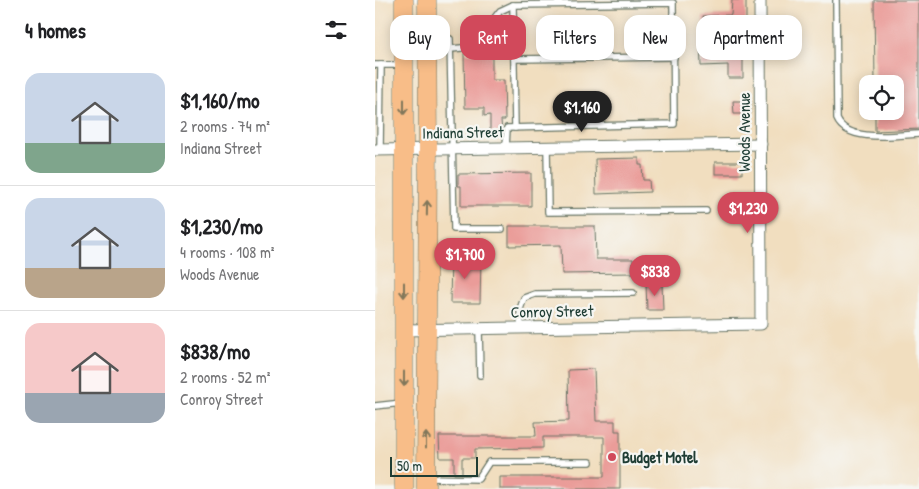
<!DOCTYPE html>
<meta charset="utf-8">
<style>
:root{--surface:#fff;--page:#f2f2f2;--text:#202124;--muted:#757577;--line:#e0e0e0;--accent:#d1495b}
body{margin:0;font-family:"Patrick Hand",sans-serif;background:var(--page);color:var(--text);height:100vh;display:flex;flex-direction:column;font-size:19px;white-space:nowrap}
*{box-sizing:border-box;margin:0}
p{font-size:16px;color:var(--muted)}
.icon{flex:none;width:28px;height:28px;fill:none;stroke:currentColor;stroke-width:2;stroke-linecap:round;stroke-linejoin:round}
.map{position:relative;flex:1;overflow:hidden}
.details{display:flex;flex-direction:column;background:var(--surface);width:375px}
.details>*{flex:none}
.banner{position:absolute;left:15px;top:15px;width:454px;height:45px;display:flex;gap:10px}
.buttons{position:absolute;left:484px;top:75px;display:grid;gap:10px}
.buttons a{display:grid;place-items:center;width:45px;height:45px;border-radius:10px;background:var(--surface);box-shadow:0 2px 12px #0003;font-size:25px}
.scale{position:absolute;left:15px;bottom:12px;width:88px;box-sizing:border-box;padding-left:5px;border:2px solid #1f3d34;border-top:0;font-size:14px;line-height:18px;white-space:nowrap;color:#1f3d34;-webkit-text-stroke:4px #f6f6f2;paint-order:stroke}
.price{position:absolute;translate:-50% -42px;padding:0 11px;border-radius:18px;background:var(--accent);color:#fff;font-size:16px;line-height:32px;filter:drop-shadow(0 1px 2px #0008)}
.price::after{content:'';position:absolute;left:50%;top:30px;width:15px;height:11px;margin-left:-8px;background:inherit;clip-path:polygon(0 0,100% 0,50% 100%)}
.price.current{background:#222;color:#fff}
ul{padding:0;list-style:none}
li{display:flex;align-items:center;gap:15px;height:125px;padding:0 25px}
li+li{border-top:1px solid var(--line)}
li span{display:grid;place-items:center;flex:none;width:140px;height:100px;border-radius:15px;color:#555}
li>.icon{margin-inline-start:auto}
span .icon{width:60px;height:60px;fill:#fffc;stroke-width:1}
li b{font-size:21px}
h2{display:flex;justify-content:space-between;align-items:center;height:60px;padding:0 25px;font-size:21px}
.chip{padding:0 18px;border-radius:15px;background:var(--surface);box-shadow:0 2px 12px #0003;font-size:18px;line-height:45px}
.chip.current{background:var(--accent);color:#fff}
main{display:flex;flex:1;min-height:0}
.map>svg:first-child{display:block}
</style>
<main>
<section class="details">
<h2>4 homes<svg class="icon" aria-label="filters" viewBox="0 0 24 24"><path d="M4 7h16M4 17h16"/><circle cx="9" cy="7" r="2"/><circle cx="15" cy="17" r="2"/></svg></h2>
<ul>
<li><span style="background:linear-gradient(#c9d6e8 70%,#7fa58c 0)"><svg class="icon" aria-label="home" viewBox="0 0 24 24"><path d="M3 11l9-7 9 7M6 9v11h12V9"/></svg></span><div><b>$1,160/mo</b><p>2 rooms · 74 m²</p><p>Indiana Street</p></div></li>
<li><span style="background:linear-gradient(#c9d6e8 70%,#b9a48a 0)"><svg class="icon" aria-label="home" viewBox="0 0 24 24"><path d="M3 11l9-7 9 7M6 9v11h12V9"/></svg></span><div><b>$1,230/mo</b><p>4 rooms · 108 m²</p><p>Woods Avenue</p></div></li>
<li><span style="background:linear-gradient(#f6c9c9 70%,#9aa5b1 0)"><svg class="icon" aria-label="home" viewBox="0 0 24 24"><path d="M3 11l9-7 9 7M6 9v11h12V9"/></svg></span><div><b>$838/mo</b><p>2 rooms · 52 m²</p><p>Conroy Street</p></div></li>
</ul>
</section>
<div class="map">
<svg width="544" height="489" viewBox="0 0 544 489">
<rect width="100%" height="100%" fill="#f6f6f2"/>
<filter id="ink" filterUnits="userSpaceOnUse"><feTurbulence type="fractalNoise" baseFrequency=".02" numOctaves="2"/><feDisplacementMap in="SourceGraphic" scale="10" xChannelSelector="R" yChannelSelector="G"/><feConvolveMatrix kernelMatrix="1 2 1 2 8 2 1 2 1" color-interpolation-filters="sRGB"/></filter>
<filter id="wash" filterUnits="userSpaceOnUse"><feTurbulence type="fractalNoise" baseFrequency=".0096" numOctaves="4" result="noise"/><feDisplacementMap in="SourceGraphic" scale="20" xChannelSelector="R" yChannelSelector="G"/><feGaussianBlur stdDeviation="1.12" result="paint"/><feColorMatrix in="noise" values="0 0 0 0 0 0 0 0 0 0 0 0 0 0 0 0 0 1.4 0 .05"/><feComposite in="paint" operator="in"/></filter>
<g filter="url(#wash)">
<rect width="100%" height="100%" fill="#f1debf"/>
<g id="blocks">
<g fill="#ea9c99">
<path d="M357 0H371V46H368V78H353V65L326 66 325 41H329L328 16 356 15Z"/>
<path d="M499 0H544V129L500 131V111H520V84H500Z"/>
<path d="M89 53H117V80H129L130 120H126L127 132 115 133V115L109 116V108H90Z"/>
<path d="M358 101H376V114H359Z"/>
<path d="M264 158V165H267L268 180H274L275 192 221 194 220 159Z"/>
<rect x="340" y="162" width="27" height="12"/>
<path d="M156 173V206H86V186H83V174Z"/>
<path d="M134 226H220L221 259H258V273L187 274 186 245 134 246Z"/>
<path d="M76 257 106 258 105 303H75Z"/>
<path d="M271 284H287L288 310H272Z"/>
<path d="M219 369 221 421H240V431H245V489H125V477H229V437H168V448L100 449V458H87V474H79V458H65L64 436H161L160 422 194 421 193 370Z"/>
</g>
</g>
</g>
<g filter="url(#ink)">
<use href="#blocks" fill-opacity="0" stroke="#687565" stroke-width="1"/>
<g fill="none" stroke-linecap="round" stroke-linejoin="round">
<g stroke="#687565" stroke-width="8">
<g id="lane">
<path d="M461 0 462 119C472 143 522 135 544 134"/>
<path d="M138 5 140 128"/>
<path d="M53 39H75L79 229H127"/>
<path d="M76 49 97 47 125 11 138 5 298 3 299 124 132 128 131 148"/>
<path d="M139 59 299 57"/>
<path d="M0 65H27"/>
<path d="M172 147 173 212 331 211"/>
<path d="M5 149 6 65"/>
<path d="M146 328 145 309 149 298 160 294 258 293"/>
<path d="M104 329 105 375"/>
<path d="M0 406 27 403"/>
<path d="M53 478 103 479 114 462H215"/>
</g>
</g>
<g stroke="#687565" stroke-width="13">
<g id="street">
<path d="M0 150 386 144"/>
<path d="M29 330 386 324 385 0"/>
</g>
</g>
<g stroke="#687565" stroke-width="19">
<g id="primary">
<path d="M29 0V489"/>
<path d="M51 489 53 149 52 0"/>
</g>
</g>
<use href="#lane" stroke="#fff" stroke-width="5.5"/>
<use href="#street" stroke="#fff" stroke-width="11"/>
<use href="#primary" stroke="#f8bd88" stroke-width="18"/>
</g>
<defs><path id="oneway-shaft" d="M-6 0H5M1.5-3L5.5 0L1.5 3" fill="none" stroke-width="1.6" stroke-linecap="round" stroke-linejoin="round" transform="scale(1.25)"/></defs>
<g stroke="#81775a">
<use href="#oneway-shaft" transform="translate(29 107) rotate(90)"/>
<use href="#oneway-shaft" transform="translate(52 208) rotate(-89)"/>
<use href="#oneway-shaft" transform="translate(29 290) rotate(90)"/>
<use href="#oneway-shaft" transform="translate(29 379) rotate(90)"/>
<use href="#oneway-shaft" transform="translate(51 440) rotate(-90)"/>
</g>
</g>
<circle fill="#d1495b" stroke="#f6f6f2" stroke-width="2" cx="237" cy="457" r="5"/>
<g text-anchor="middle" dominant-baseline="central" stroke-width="4.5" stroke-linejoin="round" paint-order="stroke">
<g font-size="16" fill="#1f3d34" stroke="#f6f6f2">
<text transform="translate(88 132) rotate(-1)">Indiana Street</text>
<text transform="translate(369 132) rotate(-90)">Woods Avenue</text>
<text transform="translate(177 311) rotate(-1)">Conroy Street</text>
</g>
<g font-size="16" font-weight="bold" fill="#1f3d34" stroke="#f6f6f2" text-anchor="start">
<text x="247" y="457">Budget Motel</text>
</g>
</g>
</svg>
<div class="buttons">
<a><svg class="icon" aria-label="locate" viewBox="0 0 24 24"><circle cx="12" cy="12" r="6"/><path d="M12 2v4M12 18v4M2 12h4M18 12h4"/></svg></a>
</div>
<div class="scale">50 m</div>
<b class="price current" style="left:207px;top:133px">$1,160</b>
<b class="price" style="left:373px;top:234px">$1,230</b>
<b class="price" style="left:90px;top:280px">$1,700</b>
<b class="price" style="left:280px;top:297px">$838</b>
<div class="banner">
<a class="chip">Buy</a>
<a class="chip current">Rent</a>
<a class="chip">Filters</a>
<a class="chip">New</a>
<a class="chip">Apartment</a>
</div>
</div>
</main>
